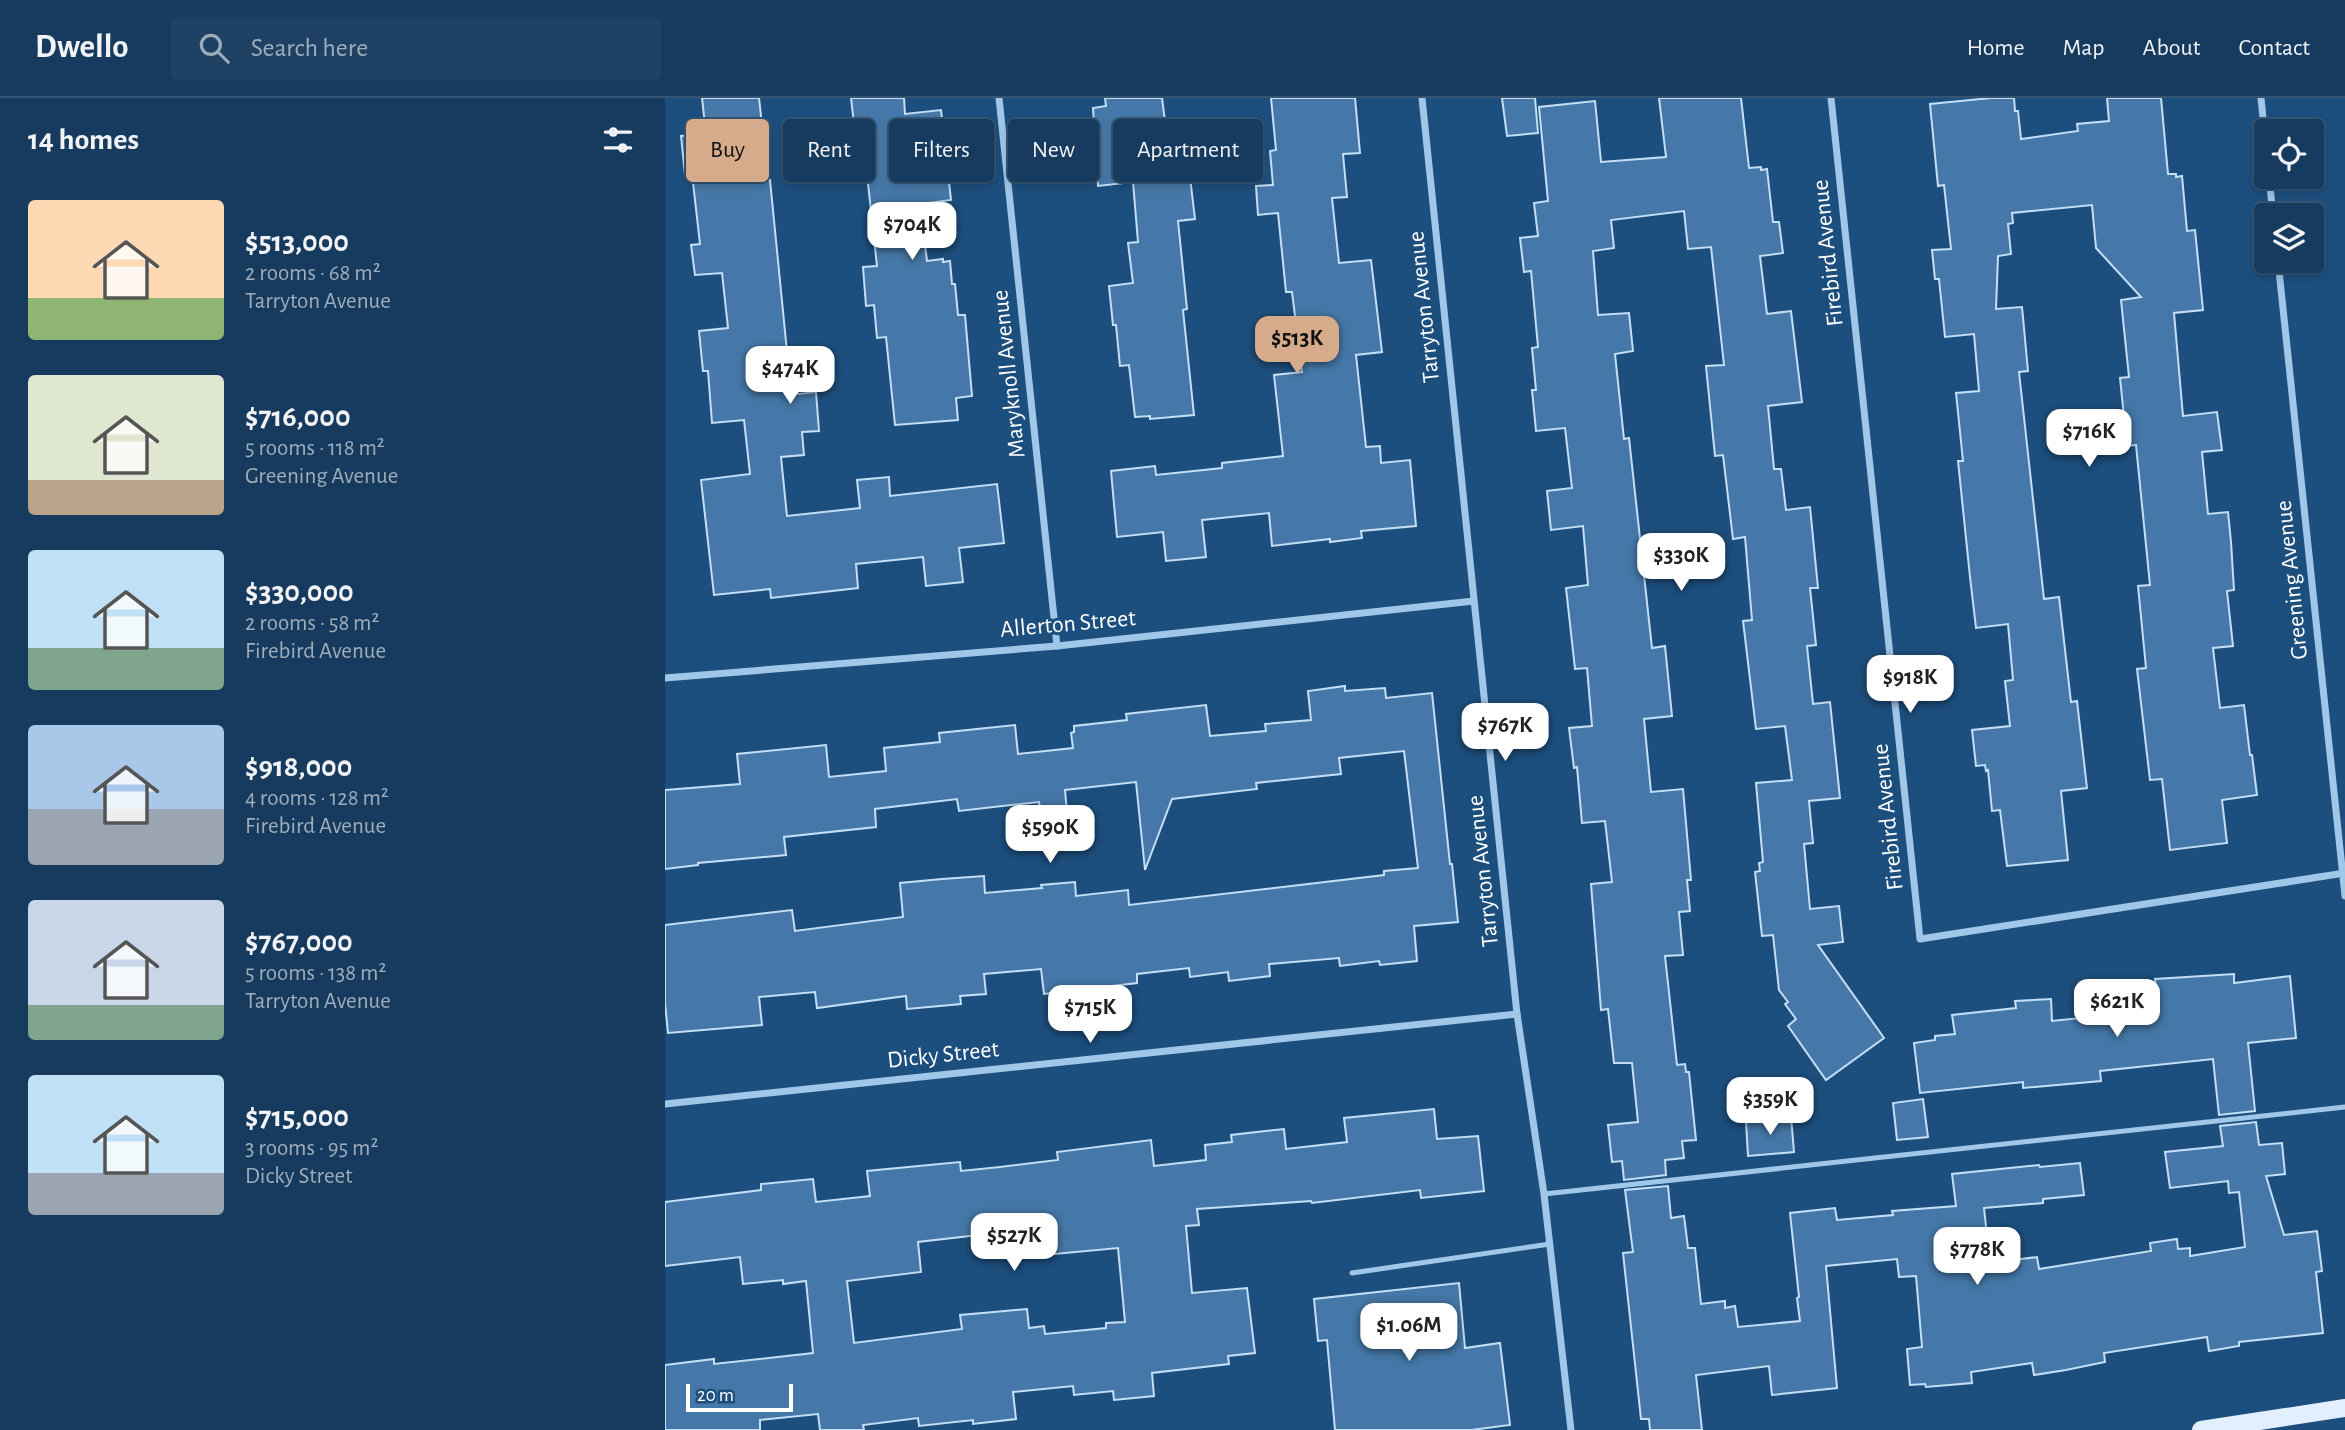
<!DOCTYPE html>
<meta charset="utf-8">
<style>
:root{--surface:#163b5e;--page:#1f4264;--text:#f1f3f6;--muted:#9eadbc;--line:#355573;--accent:#d6ab8b}
body{margin:0;font-family:"Alegreya Sans",sans-serif;background:var(--page);color:var(--text);height:100vh;display:flex;flex-direction:column;font-size:26px;white-space:nowrap}
*{box-sizing:border-box;margin:0}
p{font-size:23px;color:var(--muted)}
.icon{flex:none;width:38px;height:38px;fill:none;stroke:currentColor;stroke-width:2;stroke-linecap:round;stroke-linejoin:round}
.map{position:relative;flex:1;overflow:hidden}
.side{display:flex;flex-direction:column;background:var(--surface);width:665px}
.side>*{flex:none}
.top-card{position:absolute;left:21px;top:21px;width:665px;height:63px;display:flex;gap:14px}
.controls{position:absolute;left:1589px;top:21px;display:grid;gap:14px}
.controls a{display:grid;place-items:center;width:70px;height:70px;border-radius:7px;background:var(--surface);box-shadow:0 4px 10px #0003,0 0 0 2px var(--line);font-size:35px}
.scale{position:absolute;left:21px;bottom:18px;width:107px;box-sizing:border-box;padding-left:7px;border:4px solid #fff;border-top:0;font-size:19px;line-height:24px;white-space:nowrap;color:#fff;-webkit-text-stroke:5px #1d4f7e;paint-order:stroke}
.price{position:absolute;translate:-50% -60px;padding:0 16px;border-radius:14px;background:#fff;color:#222;font-size:23px;line-height:46px;filter:drop-shadow(0 2px 4px #0008)}
.price::after{content:'';position:absolute;left:50%;top:42px;width:21px;height:16px;margin-left:-10px;background:inherit;clip-path:polygon(0 0,100% 0,50% 100%)}
.price.on{background:var(--accent);color:#111}
ul{padding:0;list-style:none}
li{display:flex;align-items:center;gap:21px;height:175px;padding:0 28px}
li span{display:grid;place-items:center;flex:none;width:196px;height:140px;border-radius:7px;color:#555}
li>.icon{margin-inline-start:auto}
span .icon{width:84px;height:84px;fill:#fffc;stroke-width:1}
li b{font-size:30px}
h2{display:flex;justify-content:space-between;align-items:center;height:84px;padding:0 28px;font-size:30px}
.tag{padding:0 24px;border-radius:7px;background:var(--surface);box-shadow:0 4px 10px #0003,0 0 0 2px var(--line);font-size:24px;line-height:63px}
.tag.on{background:var(--accent);color:#111}
header{display:flex;align-items:center;gap:42px;box-sizing:border-box;height:98px;padding:0 35px;background:var(--surface);border-bottom:2px solid var(--line)}
header strong{font-size:33px}
nav{display:flex;gap:38px;margin-inline-start:auto;font-size:24px}
.search{width:490px;height:63px;background:var(--page);display:flex;align-items:center;gap:18px;box-sizing:border-box;padding:0 24px;border-radius:7px;color:var(--muted);font-size:26px}
main{display:flex;flex:1;min-height:0}
.map>svg:first-child{display:block}
</style>
<header>
<strong>Dwello</strong>
<div class="search"><svg class="icon" aria-label="search" viewBox="0 0 24 24"><circle cx="10" cy="10" r="6"/><path d="M15 15l6 6"/></svg>Search here</div>
<nav><a>Home</a><a>Map</a><a>About</a><a>Contact</a></nav>
</header>
<main>
<section class="side">
<h2>14 homes<svg class="icon" aria-label="filters" viewBox="0 0 24 24"><path d="M4 7h16M4 17h16"/><circle cx="9" cy="7" r="2"/><circle cx="15" cy="17" r="2"/></svg></h2>
<ul>
<li><span style="background:linear-gradient(#ffd9b3 70%,#8fb573 0)"><svg class="icon" aria-label="home" viewBox="0 0 24 24"><path d="M3 11l9-7 9 7M6 9v11h12V9"/></svg></span><div><b>$513,000</b><p>2 rooms · 68 m²</p><p>Tarryton Avenue</p></div></li>
<li><span style="background:linear-gradient(#dfe7d0 75%,#b9a48a 0)"><svg class="icon" aria-label="home" viewBox="0 0 24 24"><path d="M3 11l9-7 9 7M6 9v11h12V9"/></svg></span><div><b>$716,000</b><p>5 rooms · 118 m²</p><p>Greening Avenue</p></div></li>
<li><span style="background:linear-gradient(#bfe0f5 70%,#7fa58c 0)"><svg class="icon" aria-label="home" viewBox="0 0 24 24"><path d="M3 11l9-7 9 7M6 9v11h12V9"/></svg></span><div><b>$330,000</b><p>2 rooms · 58 m²</p><p>Firebird Avenue</p></div></li>
<li><span style="background:linear-gradient(#a9c7e8 60%,#9aa5b1 0)"><svg class="icon" aria-label="home" viewBox="0 0 24 24"><path d="M3 11l9-7 9 7M6 9v11h12V9"/></svg></span><div><b>$918,000</b><p>4 rooms · 128 m²</p><p>Firebird Avenue</p></div></li>
<li><span style="background:linear-gradient(#c9d6e8 75%,#7fa58c 0)"><svg class="icon" aria-label="home" viewBox="0 0 24 24"><path d="M3 11l9-7 9 7M6 9v11h12V9"/></svg></span><div><b>$767,000</b><p>5 rooms · 138 m²</p><p>Tarryton Avenue</p></div></li>
<li><span style="background:linear-gradient(#bfe0f5 70%,#9aa5b1 0)"><svg class="icon" aria-label="home" viewBox="0 0 24 24"><path d="M3 11l9-7 9 7M6 9v11h12V9"/></svg></span><div><b>$715,000</b><p>3 rooms · 95 m²</p><p>Dicky Street</p></div></li>
</ul>
</section>
<div class="map">
<svg width="1680" height="1332" viewBox="0 0 1680 1332">
<rect width="100%" height="100%" fill="#1d4f7e"/>
<g fill="#4578a8" stroke="#c4def6" stroke-width="2" fill-rule="evenodd">
<path d="M37 0H94L103 82H105L126 294 133 293V296L151 294 154 333 137 334 139 357 116 359 122 418 195 410 192 382 224 379 225 398 332 386 339 445 294 450 298 484 261 488 258 459 191 466 193 490 106 500 105 491 49 497 36 382 85 376 79 322 47 325 43 273H38L34 233 63 230 57 175 30 177 26 147 35 146 27 76 20 77 16 38 41 36Z"/>
<path d="M186 0H239L240 16 276 12 286 102 255 106 262 163 278 161V164L285 163 287 186H290L293 217H300L307 298 291 300 293 322 230 327 221 239 212 240 209 207 201 208 198 169 212 168 200 58H196L194 42 191 43Z"/>
<path d="M440 0H497L502 39H504L506 56 522 54 530 121 513 123 522 211 518 212 529 317 485 321V318L470 319 464 267 455 268 451 227H448L444 188 468 185 463 145 473 144 468 84 433 88 428 10 441 8Z"/>
<path d="M606 0H690L695 55 678 56 682 99 667 100 674 165 706 162 717 254 691 257 701 349 715 348 716 365 745 362 751 428 696 433 697 440 665 444V441L607 448 604 415 537 422 541 459 501 463 498 434 452 439 446 373 490 368 491 377 557 370V365L618 358 609 277 637 274 627 194H621L613 115 593 117 591 88 608 87 605 53 611 52Z"/>
<path d="M837 0H870L873 35 842 38Z"/>
<path d="M994 0H1076L1084 70 1096 69V72L1102 71 1108 124H1114L1118 155 1095 158 1102 216 1126 213 1137 304 1103 308 1109 371H1116L1121 412 1145 409 1153 490H1145L1151 547 1142 548 1148 606 1165 604 1175 700 1144 703 1148 745 1139 746 1145 811 1174 808 1178 844 1153 847 1219 940 1161 982 1123 928 1131 921 1120 906 1123 904 1114 892 1108 837 1097 838 1090 774 1095 773 1094 765 1098 764 1091 685 1127 682 1120 628 1091 631 1078 523 1087 522 1080 439 1068 441 1058 357 1050 358 1041 268 1059 267 1046 149 1023 151 1019 113 946 122 949 150 928 153 933 217 964 215 968 253 950 256 959 341 964 340 987 550 1000 548 1007 618 979 621 986 694 1018 691 1026 782H1022L1025 813 1014 814 1018 857 1000 858 1012 967 1020 966 1021 974H1024L1031 1042 1017 1043 1019 1060 1000 1062 1001 1077 959 1082 957 1063 947 1064 943 1027 973 1024 967 965H949L943 911 936 912 926 786 947 784 940 723 917 725 912 669 909 670 904 630 927 628 922 570 910 571 901 490 923 487 918 428 886 432 882 393 907 390 900 330 871 333 867 292H871L867 250 873 249 866 173 859 174 855 140 873 138 869 105 883 103 874 9 930 3 936 64 1001 59Z"/>
<path d="M1326 0H1349L1350 13H1353L1356 41 1413 33 1412 26 1444 23 1442 0H1496L1503 76H1511V79L1517 78 1522 133 1530 132 1538 212 1509 215 1518 318 1552 314 1557 352 1537 354 1543 416 1563 414 1566 444 1569 492 1562 493 1568 548 1548 550 1555 610 1579 607 1585 657H1587L1592 697 1557 702 1562 745 1505 752 1497 681 1485 682 1472 571 1481 570 1473 488 1485 487 1471 347 1462 348 1455 280 1464 279 1456 202 1476 199 1431 150 1427 107 1347 115 1348 125 1343 126 1346 156 1333 158 1331 211 1357 209 1363 273 1354 274 1379 501 1394 499 1406 604 1412 603 1422 690 1396 693 1403 762 1342 768 1335 712 1327 713 1323 672 1321 673 1320 667 1311 668 1307 632 1345 628 1340 583 1348 582 1343 526 1311 530 1305 479 1293 363H1298L1291 295 1314 293 1309 236 1280 239 1274 181H1270L1267 152 1286 151 1279 87 1273 88 1265 6Z"/>
<path d="M680 588V593L720 590 721 600 767 595 785 766H787L793 824 749 828 752 863 715 867 714 863 675 868 674 860 604 866 605 878 564 883 563 874 525 879 524 870 472 876V885L379 896 376 871 319 876 321 896 295 898 296 906 242 911 241 898 152 910 150 894 94 899 97 927 3 935 0 905V827L127 812 130 833 238 819 235 785 277 781 319 778 320 795 377 790 376 787 410 784 411 798 463 792 464 807 719 777V773L753 770 739 653 674 660 676 676 591 685 592 691 507 701 480 772 471 684 400 692 403 725 377 728 374 704 294 713 292 701 210 711 211 729 119 739 121 757 33 765V767L0 771V692L75 686 72 656 161 647 164 679 221 673 219 650 275 644 274 635 350 627 353 656 408 650 406 635 409 634V628L462 622 461 616 541 607 545 638 601 633 600 626 646 622 643 593Z"/>
<path d="M1569 876V885L1625 878 1631 940 1583 945 1590 1013 1554 1017 1548 961 1435 973 1436 983 1358 990V984L1255 995 1249 945 1270 942V938L1290 936 1287 917 1351 910 1350 903 1386 901 1387 923 1493 912 1490 881Z"/>
<path d="M1258 1001 1263 1039 1232 1042 1228 1005Z"/>
<path d="M769 1011 772 1041 813 1038 819 1093 756 1100 755 1092 647 1105 646 1103 532 1111 534 1127 521 1128 527 1195 582 1190 590 1255 563 1258 564 1266 487 1275 489 1298 449 1302 448 1293 409 1297 408 1288 348 1294 351 1321 308 1326V1322L254 1328 253 1320 198 1327 199 1332H155L153 1316 95 1322V1332H0V1267L49 1261V1266L148 1255 141 1183 118 1186V1182L78 1186 75 1159 0 1168V1104L96 1092V1086L148 1081 151 1104 205 1098 202 1073 295 1064 296 1073 335 1069 393 1062 392 1054 486 1042 489 1068 541 1062 540 1047 567 1044 566 1037 619 1031 621 1051 682 1044 679 1020ZM376 1130 379 1157 453 1150 460 1224 441 1225V1230L380 1236 379 1228 364 1230 362 1211 329 1214 295 1217 297 1231 189 1245 182 1183 256 1174 253 1144Z"/>
<path d="M1126 1018 1129 1054 1083 1058 1081 1024Z"/>
<path d="M1591 1024 1594 1047 1617 1045 1620 1076 1601 1078 1619 1137 1652 1133 1657 1173 1651 1174 1658 1235 1574 1244V1248L1544 1253 1542 1239 1439 1255 1440 1264 1401 1272 1369 1277 1367 1265 1306 1274 1307 1285 1261 1289 1260 1286 1245 1287 1242 1251 1257 1249 1251 1178 1234 1179 1232 1161 1161 1168 1172 1290 1107 1297 1104 1268 1031 1277 1037 1332H985L984 1321H976L958 1155 968 1154 960 1092 1003 1088 1006 1120 1019 1118 1023 1150H1030L1036 1206 1060 1203V1210L1070 1208 1073 1229 1135 1223 1132 1200 1134 1199 1125 1115 1170 1110 1172 1122 1228 1117 1227 1113 1291 1108 1287 1076 1374 1067 1375 1069 1415 1065 1419 1097 1378 1101V1105L1319 1110 1325 1165 1372 1159 1374 1171 1486 1153 1485 1145 1512 1141 1513 1151 1525 1150V1158L1580 1149 1574 1094 1564 1095 1563 1083 1505 1090 1500 1054 1558 1048 1555 1028Z"/>
<path d="M794 1185 800 1250 835 1245 845 1327 806 1332H670L662 1242 653 1243 649 1201Z"/>
</g>
<g fill="none" stroke-linecap="round" stroke-linejoin="round">
<g stroke="#a0c6e8" stroke-width="5">
<path d="M879 1096 1680 1009"/>
<path d="M687 1175 885 1146"/>
</g>
<g stroke="#a0c6e8" stroke-width="7">
<path d="M334 0 392 548"/>
<path d="M757 0 852 916 879 1096 906 1332"/>
<path d="M1166 0 1255 841 1680 775"/>
<path d="M1596 0 1601 49"/>
<path d="M1604 79 1608 117"/>
<path d="M1613 163 1680 798"/>
<path d="M0 580 392 548 809 503"/>
<path d="M0 1006 852 916"/>
</g>
<path stroke="#e2effe" stroke-width="18" d="M1536 1332 1680 1310"/>
</g>
<g text-anchor="middle" dominant-baseline="central" stroke-width="6" stroke-linejoin="round" paint-order="stroke">
<g font-size="24" fill="#fff" stroke="#1d4f7e">
<text transform="translate(1163 155) rotate(-96)">Firebird Avenue</text>
<text transform="translate(759 209) rotate(-96)">Tarryton Avenue</text>
<text transform="translate(344 276) rotate(-96)">Maryknoll Avenue</text>
<text transform="translate(1627 482) rotate(-96)">Greening Avenue</text>
<text transform="translate(403 526) rotate(-5)">Allerton Street</text>
<text transform="translate(1223 719) rotate(-96)">Firebird Avenue</text>
<text transform="translate(818 773) rotate(-96)">Tarryton Avenue</text>
<text transform="translate(278 957) rotate(-6)">Dicky Street</text>
</g>
</g>
</svg>
<div class="controls">
<a><svg class="icon" aria-label="locate" viewBox="0 0 24 24"><circle cx="12" cy="12" r="6"/><path d="M12 2v4M12 18v4M2 12h4M18 12h4"/></svg></a>
<a><svg class="icon" aria-label="layers" viewBox="0 0 24 24"><path d="M12 4l9 5-9 5-9-5zM3 14l9 5 9-5"/></svg></a>
</div>
<div class="scale">20 m</div>
<b class="price" style="left:247px;top:164px">$704K</b>
<b class="price on" style="left:632px;top:278px">$513K</b>
<b class="price" style="left:125px;top:308px">$474K</b>
<b class="price" style="left:1424px;top:371px">$716K</b>
<b class="price" style="left:1016px;top:495px">$330K</b>
<b class="price" style="left:1245px;top:617px">$918K</b>
<b class="price" style="left:840px;top:665px">$767K</b>
<b class="price" style="left:385px;top:767px">$590K</b>
<b class="price" style="left:1452px;top:941px">$621K</b>
<b class="price" style="left:425px;top:947px">$715K</b>
<b class="price" style="left:1105px;top:1039px">$359K</b>
<b class="price" style="left:349px;top:1175px">$527K</b>
<b class="price" style="left:1312px;top:1189px">$778K</b>
<b class="price" style="left:744px;top:1265px">$1.06M</b>
<div class="top-card">
<a class="tag on">Buy</a>
<a class="tag">Rent</a>
<a class="tag">Filters</a>
<a class="tag">New</a>
<a class="tag">Apartment</a>
</div>
</div>
</main>
